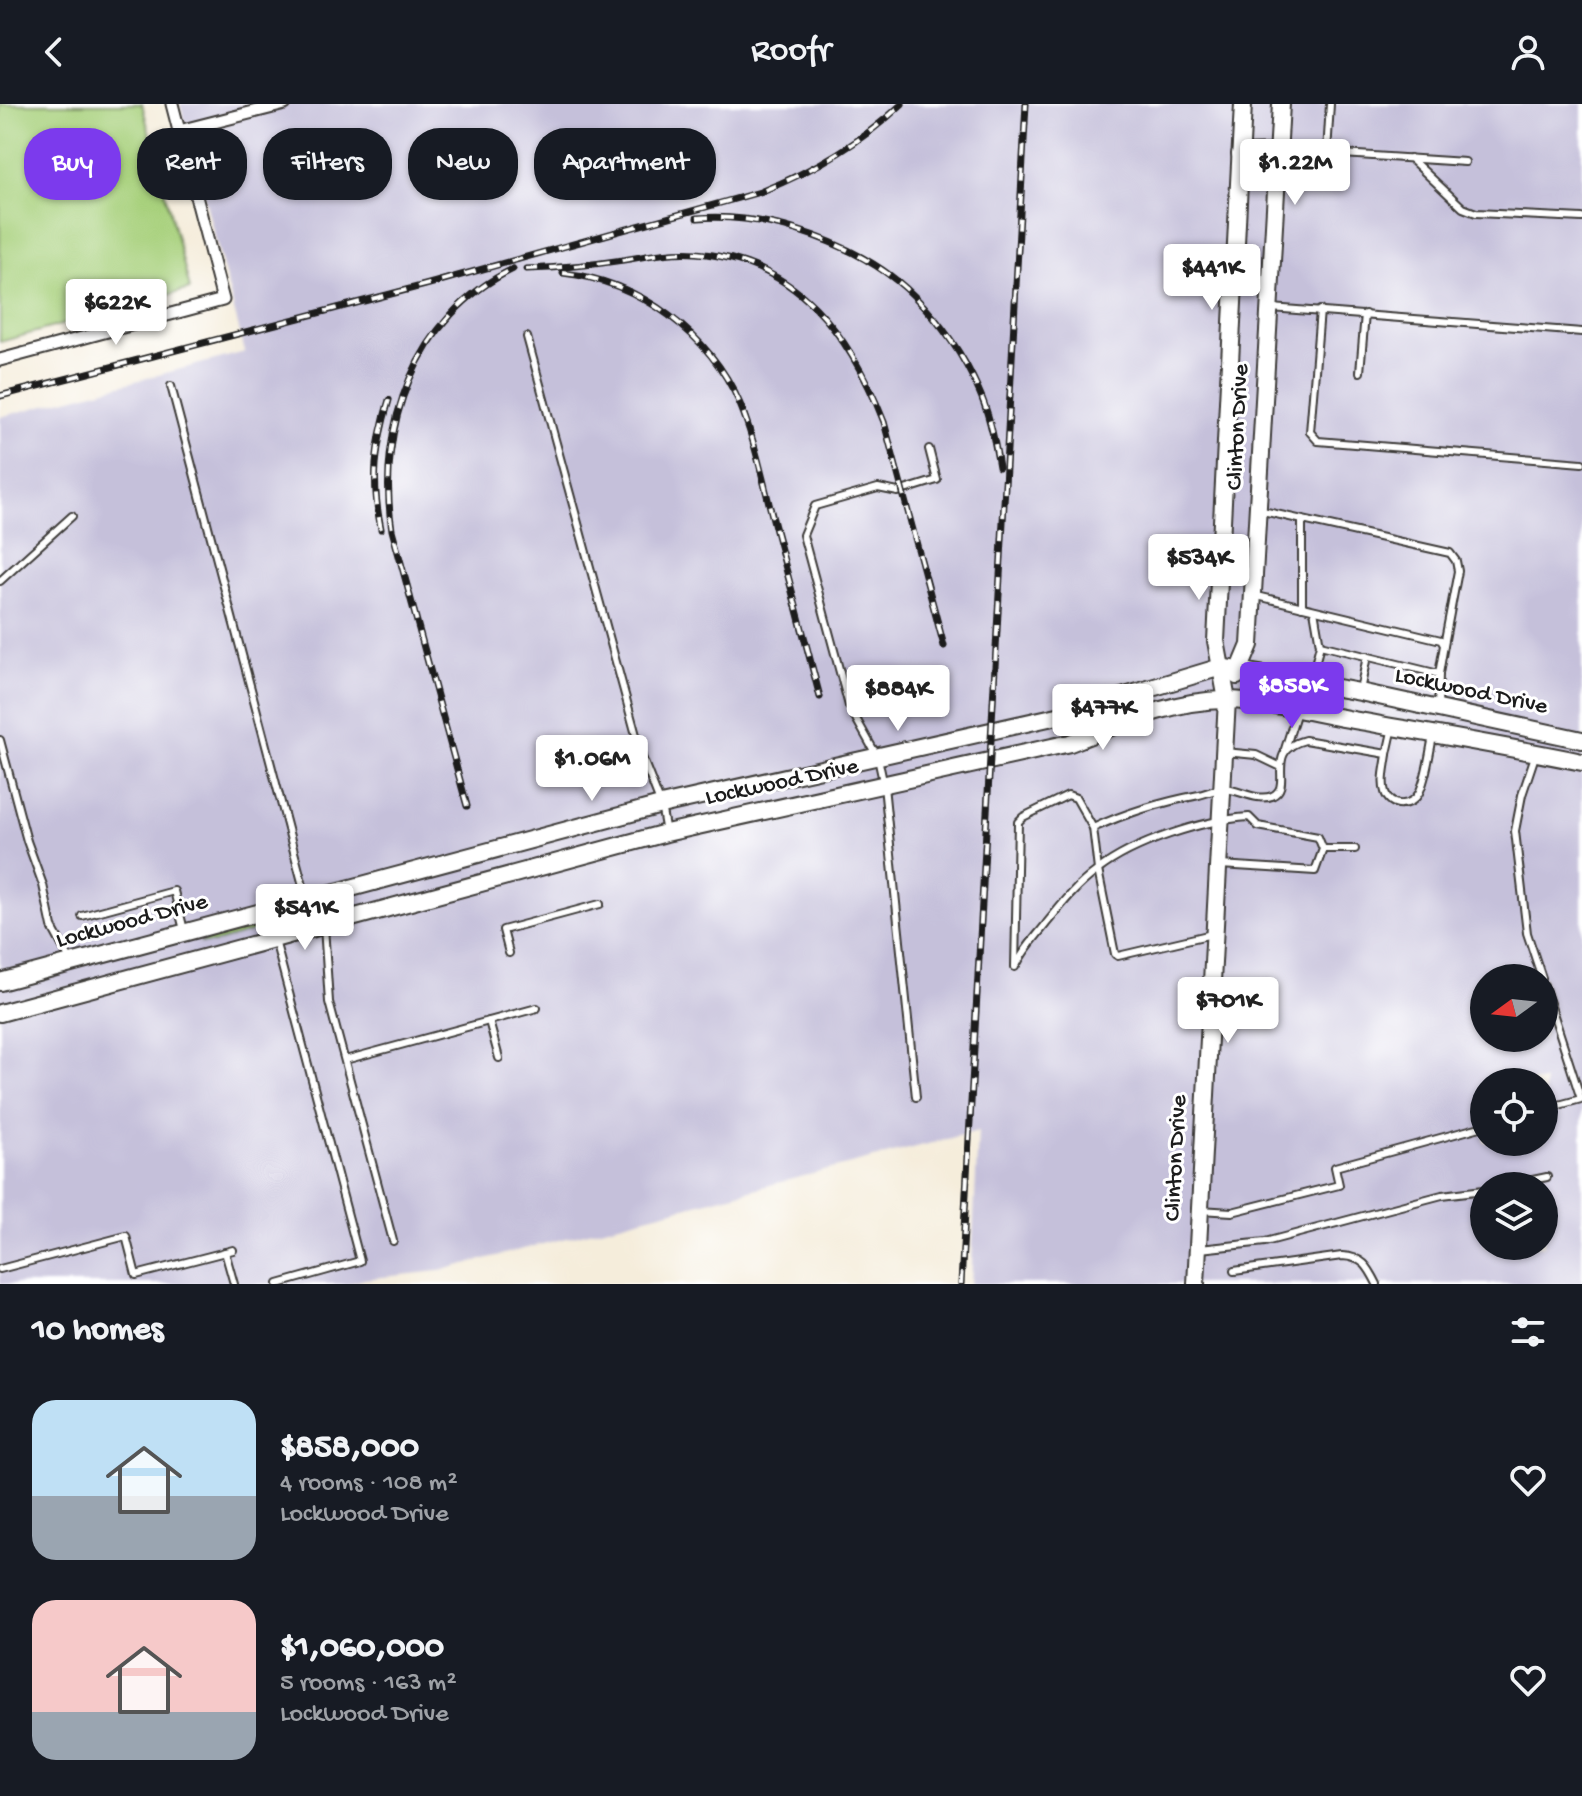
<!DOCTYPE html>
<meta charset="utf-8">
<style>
:root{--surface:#171b24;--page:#242831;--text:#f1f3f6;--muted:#9ea1a6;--accent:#7c3aed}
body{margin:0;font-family:"Gochi Hand",sans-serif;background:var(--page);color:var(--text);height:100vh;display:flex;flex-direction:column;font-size:30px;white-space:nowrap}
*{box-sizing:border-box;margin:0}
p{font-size:26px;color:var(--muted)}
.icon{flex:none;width:44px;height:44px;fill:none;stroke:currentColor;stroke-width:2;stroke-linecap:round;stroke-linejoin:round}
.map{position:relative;height:1180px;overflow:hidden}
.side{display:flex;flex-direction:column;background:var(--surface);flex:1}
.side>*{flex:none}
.hud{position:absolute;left:24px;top:24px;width:800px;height:72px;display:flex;gap:16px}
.needle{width:52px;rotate:255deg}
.tools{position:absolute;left:1470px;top:860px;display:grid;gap:16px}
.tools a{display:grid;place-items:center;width:88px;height:88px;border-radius:50%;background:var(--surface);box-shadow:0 2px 6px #0004;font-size:40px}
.price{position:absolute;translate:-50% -68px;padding:0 18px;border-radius:8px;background:#fff;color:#222;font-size:26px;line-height:52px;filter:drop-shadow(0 2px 4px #0008)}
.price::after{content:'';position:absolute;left:50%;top:48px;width:24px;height:18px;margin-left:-12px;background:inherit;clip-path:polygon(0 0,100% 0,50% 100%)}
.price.selected{background:var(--accent);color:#fff}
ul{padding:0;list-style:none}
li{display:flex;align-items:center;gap:24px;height:200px;padding:0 32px}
li span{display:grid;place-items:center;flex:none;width:224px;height:160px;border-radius:24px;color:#555}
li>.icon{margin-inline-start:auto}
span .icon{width:96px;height:96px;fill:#fffc;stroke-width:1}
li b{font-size:34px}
h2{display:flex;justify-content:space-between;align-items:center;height:96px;padding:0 32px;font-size:34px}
.chip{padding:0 28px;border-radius:32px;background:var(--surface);box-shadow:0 2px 6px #0004;font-size:28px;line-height:72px}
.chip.selected{background:var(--accent);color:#fff}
header{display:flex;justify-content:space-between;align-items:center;height:104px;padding:0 32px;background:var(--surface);font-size:36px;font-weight:600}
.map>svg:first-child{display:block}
</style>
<header><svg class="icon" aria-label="back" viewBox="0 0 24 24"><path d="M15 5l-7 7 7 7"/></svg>Roofr<svg class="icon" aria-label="person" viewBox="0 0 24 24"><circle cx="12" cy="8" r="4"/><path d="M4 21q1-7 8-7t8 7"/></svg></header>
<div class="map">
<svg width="1582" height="1180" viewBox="0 0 1582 1180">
<rect width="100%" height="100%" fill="#fff"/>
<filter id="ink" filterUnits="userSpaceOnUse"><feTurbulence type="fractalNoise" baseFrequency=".0125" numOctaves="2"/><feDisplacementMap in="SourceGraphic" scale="16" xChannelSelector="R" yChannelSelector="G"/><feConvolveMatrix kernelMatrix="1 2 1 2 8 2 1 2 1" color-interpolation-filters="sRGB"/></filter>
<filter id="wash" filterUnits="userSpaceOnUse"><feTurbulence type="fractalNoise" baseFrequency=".006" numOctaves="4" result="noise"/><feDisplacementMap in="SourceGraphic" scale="32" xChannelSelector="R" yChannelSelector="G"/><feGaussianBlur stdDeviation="1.8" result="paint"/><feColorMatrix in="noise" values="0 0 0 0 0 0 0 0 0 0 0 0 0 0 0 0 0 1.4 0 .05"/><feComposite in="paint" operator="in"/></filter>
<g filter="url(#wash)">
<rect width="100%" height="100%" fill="#f5eddb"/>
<path fill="#c5c0da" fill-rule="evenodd" d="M180 0H1582V1180H971L978 1027 439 1167 365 1175 347 1180H0V313L245 248ZM1484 874H1544V934H1484ZM1484 978H1544V1038H1484ZM1484 1082H1544V1142H1484Z"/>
<g fill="#a7d07b" stroke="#62764c" stroke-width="2">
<path d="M0 0H142L190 185 0 238Z"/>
<path d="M293 810 300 813 213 839H201L213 831Z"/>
</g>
</g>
<g filter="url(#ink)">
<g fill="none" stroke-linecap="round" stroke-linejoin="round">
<g stroke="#3d3b39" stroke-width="10">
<g id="lane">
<path d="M1281 49H1327L1330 0"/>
<path d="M1327 49 1465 58"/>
<path d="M1410 54 1463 104 1476 109 1582 114"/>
<path d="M1271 204 1582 228"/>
<path d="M1320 206 1310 328 1318 337 1582 359"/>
<path d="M527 233 642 653 661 701 666 729"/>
<path d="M1360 268 1365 210"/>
<path d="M171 282 307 797 324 822 329 898 393 1137"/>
<path d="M1258 406 1450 449 1456 457 1458 467 1444 541"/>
<path d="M1302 416V503"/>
<path d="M0 477 72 412"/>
<path d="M1253 491 1441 536 1444 541 1439 570 1438 605"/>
<path d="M1320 541 1439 570"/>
<path d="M1311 576 1320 541 1314 506"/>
<path d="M1360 587 1367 552"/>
<path d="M0 636 27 737 43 781 52 823 70 856"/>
<path d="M1285 645 1297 607"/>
<path d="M1225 648 1256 651 1279 662"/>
<path d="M1387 650C1386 661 1381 677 1385 688 1390 705 1412 703 1419 689 1427 673 1429 650 1433 633"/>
<path d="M1535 652 1522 691 1515 727 1527 829 1542 874"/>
<path d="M1093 724 1098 766 1115 850 1118 852 1212 830"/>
<path d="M1323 745H1355"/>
<path d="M82 812 174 787 184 826"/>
<path d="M275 836 360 1157 278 1180"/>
<path d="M509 849 503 826 600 800"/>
<path d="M1017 860C1024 845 1036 833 1046 820 1062 800 1077 781 1098 766 1134 738 1203 716 1249 713L1258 722 1318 733 1323 745 1315 767 1220 761"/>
<path d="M1015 863 1018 718 1023 713 1068 691 1076 694 1093 724C1128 708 1162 698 1199 691 1207 689 1216 685 1223 685 1239 685 1256 698 1272 692 1295 682 1262 647 1305 636L1387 650 1393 623"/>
<path d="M1544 881 1581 995 1544 1005"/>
<path d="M489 917 499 954"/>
<path d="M345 956 537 904"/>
<path d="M916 993 884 682 878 654 849 602 803 431 815 402 878 384 898 388 937 376 929 345"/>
<path d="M1503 1082 1547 1073"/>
<path d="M1200 1106 1232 1108 1339 1081 1335 1063 1484 1022"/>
<path d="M1200 1145 1265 1138 1442 1091 1484 1086"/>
<path d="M225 1148 234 1180"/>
<path d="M0 1165 126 1132 136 1171 233 1146"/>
<path d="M1234 1167 1342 1152C1363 1153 1368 1162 1377 1180"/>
</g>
</g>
<g stroke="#3d3b39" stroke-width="15">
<g id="street">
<path d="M179 27 285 0"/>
<path d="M0 256 223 196 172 0"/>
</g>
</g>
<g stroke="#3d3b39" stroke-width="20">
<g id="secondary">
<path d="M1240 50 1278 49"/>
<path d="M1237 572 1250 541 1281 0"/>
<path d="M0 878 661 701 1062 611 1221 563 1360 588 1582 636"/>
<path d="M0 909 666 729 1070 639C1119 620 1175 595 1228 596 1268 597 1309 608 1348 615 1426 629 1504 642 1582 658"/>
<path d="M1196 1180 1225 632 1227 596 1216 537 1243 0"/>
</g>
</g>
<use href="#lane" stroke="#fff" stroke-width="6"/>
<use href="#street" stroke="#fff" stroke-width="11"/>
<use href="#secondary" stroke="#fff" stroke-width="16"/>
<g stroke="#1c1c1c" stroke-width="7">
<g id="rail">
<path d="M697 114C769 108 863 141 914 192 941 219 964 252 979 287 990 311 995 338 999 363"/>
<path d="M526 165C559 164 591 161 623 156 647 152 672 147 696 149 798 157 850 231 884 318L944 542"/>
<path d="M563 169C639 177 710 230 740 300 756 339 764 382 775 423 790 479 805 536 820 593"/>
<path d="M0 292 429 180 760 88C813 67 861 39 902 0"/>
<path d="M381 425C371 377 375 343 389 296"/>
<path d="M467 702 392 426C376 324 415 212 513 165"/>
<path d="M961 1180 1026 0"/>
</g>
</g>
<use href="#rail" stroke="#fff" stroke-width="4" stroke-dasharray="12" stroke-linecap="butt"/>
</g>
</g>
<g text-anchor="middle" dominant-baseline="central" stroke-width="6" stroke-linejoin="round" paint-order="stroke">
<g font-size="24" fill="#1c1c1c" stroke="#fff">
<text transform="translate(1239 323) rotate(-87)">Clinton Drive</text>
<text transform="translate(1471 588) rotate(12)">Lockwood Drive</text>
<text transform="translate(782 679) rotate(-12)">Lockwood Drive</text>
<text transform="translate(132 818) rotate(-15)">Lockwood Drive</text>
<text transform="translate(1177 1054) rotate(-87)">Clinton Drive</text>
</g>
</g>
</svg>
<div class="tools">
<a><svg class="needle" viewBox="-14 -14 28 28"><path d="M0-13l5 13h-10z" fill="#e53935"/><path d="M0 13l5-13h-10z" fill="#9ea1a6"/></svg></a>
<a><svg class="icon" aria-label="locate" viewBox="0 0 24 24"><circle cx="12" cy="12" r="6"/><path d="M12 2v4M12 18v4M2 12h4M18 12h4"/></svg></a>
<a><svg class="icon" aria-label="layers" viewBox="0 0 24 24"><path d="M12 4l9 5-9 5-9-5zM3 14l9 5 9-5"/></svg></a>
</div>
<b class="price" style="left:1295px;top:103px">$1.22M</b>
<b class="price" style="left:1212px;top:208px">$441K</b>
<b class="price" style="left:116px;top:243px">$622K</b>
<b class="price" style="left:1199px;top:498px">$534K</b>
<b class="price selected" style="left:1292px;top:626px">$858K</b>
<b class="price" style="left:898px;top:629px">$884K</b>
<b class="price" style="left:1103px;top:648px">$477K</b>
<b class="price" style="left:592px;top:699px">$1.06M</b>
<b class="price" style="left:305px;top:848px">$541K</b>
<b class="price" style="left:1228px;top:941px">$701K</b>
<div class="hud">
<a class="chip selected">Buy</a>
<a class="chip">Rent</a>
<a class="chip">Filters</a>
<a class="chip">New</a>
<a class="chip">Apartment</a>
</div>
</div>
<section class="side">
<h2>10 homes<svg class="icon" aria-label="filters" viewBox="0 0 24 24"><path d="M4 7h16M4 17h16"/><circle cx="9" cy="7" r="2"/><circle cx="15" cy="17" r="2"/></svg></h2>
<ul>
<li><span style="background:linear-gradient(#bfe0f5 60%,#9aa5b1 0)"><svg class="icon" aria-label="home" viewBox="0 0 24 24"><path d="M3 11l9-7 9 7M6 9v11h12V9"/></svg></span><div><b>$858,000</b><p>4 rooms · 108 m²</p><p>Lockwood Drive</p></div><svg class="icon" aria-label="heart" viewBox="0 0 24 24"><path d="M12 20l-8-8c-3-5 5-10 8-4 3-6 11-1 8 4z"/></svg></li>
<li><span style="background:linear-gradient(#f6c9c9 70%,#9aa5b1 0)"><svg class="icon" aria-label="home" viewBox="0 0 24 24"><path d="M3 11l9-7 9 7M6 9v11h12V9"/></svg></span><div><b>$1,060,000</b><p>5 rooms · 163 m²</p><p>Lockwood Drive</p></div><svg class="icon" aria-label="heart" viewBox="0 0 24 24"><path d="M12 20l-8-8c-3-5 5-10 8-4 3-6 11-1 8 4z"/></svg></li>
</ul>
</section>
